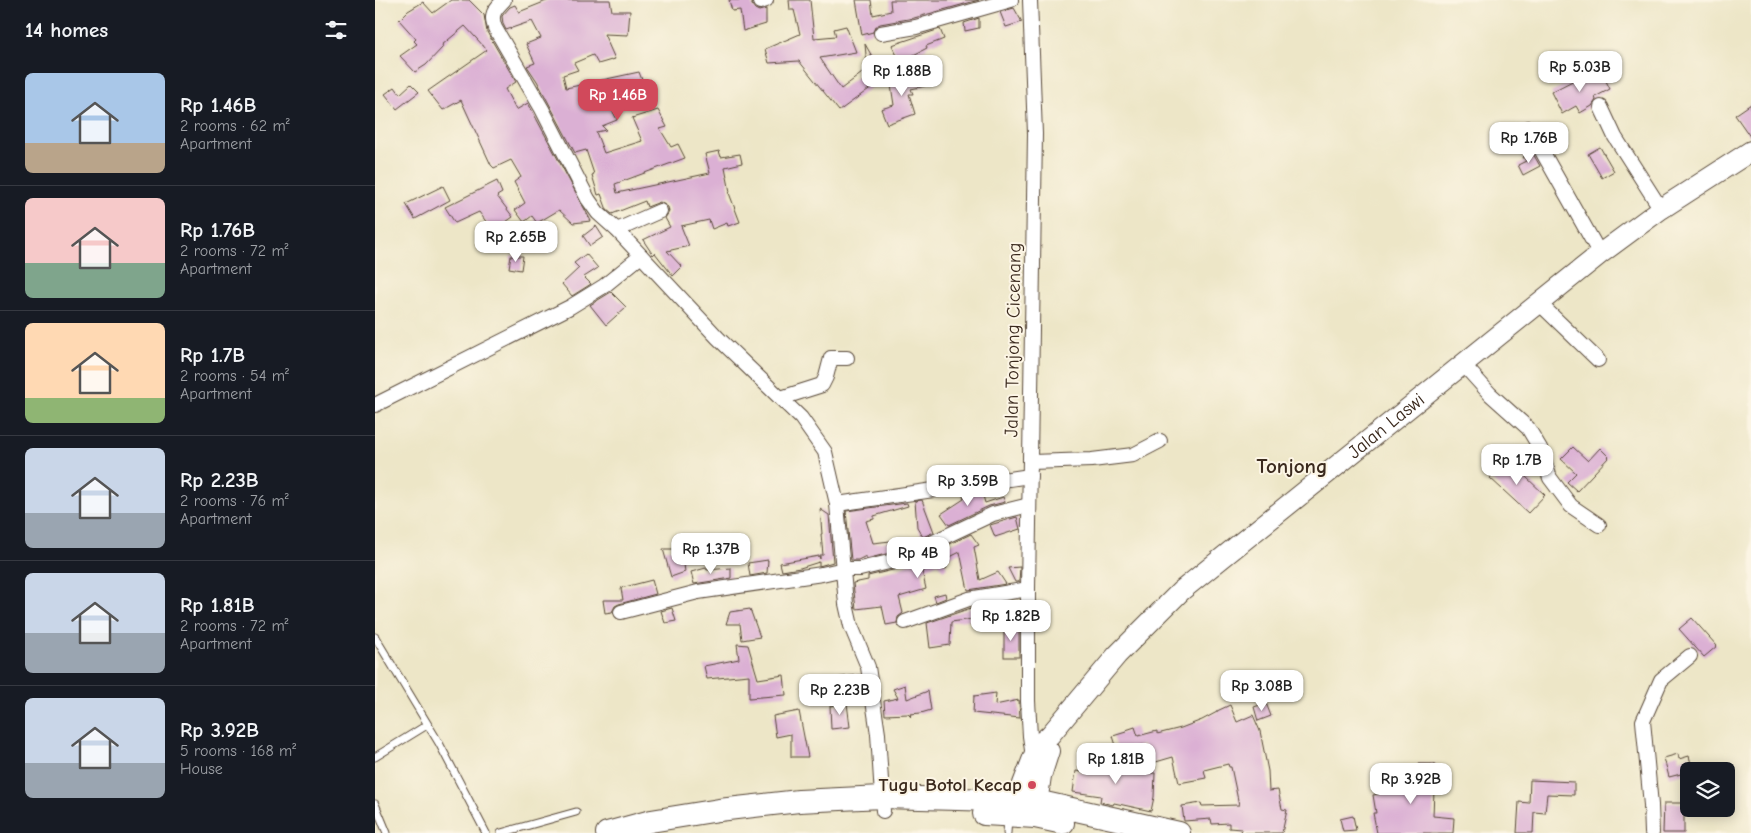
<!DOCTYPE html>
<meta charset="utf-8">
<style>
:root{--surface:#171b24;--page:#242831;--text:#f1f3f6;--muted:#9ea1a6;--line:#363941;--accent:#d1495b}
body{margin:0;font-family:"Comic Neue",sans-serif;background:var(--page);color:var(--text);height:100vh;display:flex;flex-direction:column;font-size:19px;white-space:nowrap}
*{box-sizing:border-box;margin:0}
p{font-size:16px;color:var(--muted)}
.icon{flex:none;width:28px;height:28px;fill:none;stroke:currentColor;stroke-width:2;stroke-linecap:round;stroke-linejoin:round}
.map{position:relative;flex:1;overflow:hidden}
.sheet{display:flex;flex-direction:column;background:var(--surface);width:375px}
.sheet>*{flex:none}
.controls{position:absolute;left:1305px;top:762px;display:grid;gap:10px}
.controls a{display:grid;place-items:center;width:55px;height:55px;border-radius:8px;background:var(--surface);box-shadow:0 2px 12px #0003;font-size:25px}
.price{position:absolute;translate:-50% -42px;padding:0 11px;border-radius:10px;background:#fff;color:#222;font-size:16px;line-height:32px;filter:drop-shadow(0 1px 2px #0008)}
.price::after{content:'';position:absolute;left:50%;top:30px;width:15px;height:11px;margin-left:-8px;background:inherit;clip-path:polygon(0 0,100% 0,50% 100%)}
.price.current{background:var(--accent);color:#fff}
ul{padding:0;list-style:none}
li{display:flex;align-items:center;gap:15px;height:125px;padding:0 25px}
li+li{border-top:1px solid var(--line)}
li span{display:grid;place-items:center;flex:none;width:140px;height:100px;border-radius:8px;color:#555}
li>.icon{margin-inline-start:auto}
span .icon{width:60px;height:60px;fill:#fffc;stroke-width:1}
li b{font-size:21px}
h2{display:flex;justify-content:space-between;align-items:center;height:60px;padding:0 25px;font-size:21px}
main{display:flex;flex:1;min-height:0}
.map>svg:first-child{display:block}
</style>
<main>
<section class="sheet">
<h2>14 homes<svg class="icon" aria-label="filters" viewBox="0 0 24 24"><path d="M4 7h16M4 17h16"/><circle cx="9" cy="7" r="2"/><circle cx="15" cy="17" r="2"/></svg></h2>
<ul>
<li><span style="background:linear-gradient(#a9c7e8 70%,#b9a48a 0)"><svg class="icon" aria-label="home" viewBox="0 0 24 24"><path d="M3 11l9-7 9 7M6 9v11h12V9"/></svg></span><div><b>Rp 1.46B</b><p>2 rooms · 62 m²</p><p>Apartment</p></div></li>
<li><span style="background:linear-gradient(#f6c9c9 65%,#7fa58c 0)"><svg class="icon" aria-label="home" viewBox="0 0 24 24"><path d="M3 11l9-7 9 7M6 9v11h12V9"/></svg></span><div><b>Rp 1.76B</b><p>2 rooms · 72 m²</p><p>Apartment</p></div></li>
<li><span style="background:linear-gradient(#ffd9b3 75%,#8fb573 0)"><svg class="icon" aria-label="home" viewBox="0 0 24 24"><path d="M3 11l9-7 9 7M6 9v11h12V9"/></svg></span><div><b>Rp 1.7B</b><p>2 rooms · 54 m²</p><p>Apartment</p></div></li>
<li><span style="background:linear-gradient(#c9d6e8 65%,#9aa5b1 0)"><svg class="icon" aria-label="home" viewBox="0 0 24 24"><path d="M3 11l9-7 9 7M6 9v11h12V9"/></svg></span><div><b>Rp 2.23B</b><p>2 rooms · 76 m²</p><p>Apartment</p></div></li>
<li><span style="background:linear-gradient(#c9d6e8 60%,#9aa5b1 0)"><svg class="icon" aria-label="home" viewBox="0 0 24 24"><path d="M3 11l9-7 9 7M6 9v11h12V9"/></svg></span><div><b>Rp 1.81B</b><p>2 rooms · 72 m²</p><p>Apartment</p></div></li>
<li><span style="background:linear-gradient(#c9d6e8 65%,#9aa5b1 0)"><svg class="icon" aria-label="home" viewBox="0 0 24 24"><path d="M3 11l9-7 9 7M6 9v11h12V9"/></svg></span><div><b>Rp 3.92B</b><p>5 rooms · 168 m²</p><p>House</p></div></li>
</ul>
</section>
<div class="map">
<svg width="1376" height="833" viewBox="0 0 1376 833">
<rect width="100%" height="100%" fill="#fcf5e5"/>
<filter id="ink" filterUnits="userSpaceOnUse"><feTurbulence type="fractalNoise" baseFrequency=".02" numOctaves="2"/><feDisplacementMap in="SourceGraphic" scale="10" xChannelSelector="R" yChannelSelector="G"/><feConvolveMatrix kernelMatrix="1 2 1 2 8 2 1 2 1" color-interpolation-filters="sRGB"/></filter>
<filter id="wash" filterUnits="userSpaceOnUse"><feTurbulence type="fractalNoise" baseFrequency=".0096" numOctaves="4" result="noise"/><feDisplacementMap in="SourceGraphic" scale="20" xChannelSelector="R" yChannelSelector="G"/><feGaussianBlur stdDeviation="1.12" result="paint"/><feColorMatrix in="noise" values="0 0 0 0 0 0 0 0 0 0 0 0 0 0 0 0 0 1.4 0 .05"/><feComposite in="paint" operator="in"/></filter>
<g filter="url(#wash)">
<rect width="100%" height="100%" fill="#ede6c7"/>
<g id="blocks">
<g fill="#dbb0d4">
<path d="M76 0H94L109 15 112 32 141 82 130 89 141 110 153 103 216 221 198 223 184 210 162 223 157 216 149 222 140 210 150 203 139 182 146 177 136 160 119 168 116 165 86 100 68 110 53 91 112 50 90 26 67 45 68 47 51 65 40 72 25 56 42 44 39 41 41 39 24 20 33 11 48 2 58 13Z"/>
<path d="M174 0H235L237 11H255L253 35 229 34 240 59 223 64 218 55 199 63 203 70 188 75 191 88 210 84 211 86 227 80 264 72 272 93 234 103 242 120 227 126 231 130 221 132 229 153 267 141 257 118 283 110 292 127 285 129 296 147 303 144 310 158 240 184 242 193 335 173 330 154 344 151 346 157 365 154 367 163 350 167 355 192 354 193 365 222 353 226 352 223 337 229 334 220 306 226 314 246 292 251 307 267 298 276 280 253 278 255 268 240 295 227 290 218 294 212 293 207 285 202 272 207 270 201 237 214 232 210 226 194 223 195 217 175 219 174 211 150 200 153 162 81 152 66 160 63 151 44 166 38 157 21 131 30 128 24 127 16 135 7 140 5 144 12Z"/>
<path d="M354 0H377V5L380 9 384 11 391 9V24L368 31 365 10 357 11Z"/>
<path d="M414 0H435L439 38 461 36 459 29 471 26 481 52 445 58 466 89 491 70 490 67 492 66 490 44 511 81 501 84 464 111 424 61 394 63 390 49 425 34 419 10H415Z"/>
<path d="M481 0H496L498 15 516 11 515 0H604L539 18 505 24 500 27 498 32 487 35Z"/>
<path d="M639 8 647 22 631 27 625 12Z"/>
<path d="M604 18V28L590 31 589 23Z"/>
<path d="M565 29 569 39 551 46 552 48 525 62 517 45Z"/>
<path d="M1215 72 1218 78 1227 73 1235 89 1220 97 1221 100 1217 106 1205 113 1201 106 1187 114 1176 92Z"/>
<path d="M531 74 532 75 547 74 550 86 536 89 538 94H534L540 114 512 124 506 109 519 105 515 79Z"/>
<path d="M36 84 44 92 22 109 10 94 20 87 25 94Z"/>
<path d="M1376 104V138L1360 115Z"/>
<path d="M1225 147 1239 171 1227 178 1213 154Z"/>
<path d="M1157 152 1165 166 1148 175 1143 165 1151 161 1148 157Z"/>
<path d="M122 181 127 193 122 196 138 217 118 231 104 212 80 223 70 207Z"/>
<path d="M68 186 75 200 40 219 31 204Z"/>
<path d="M221 226 228 237 215 246 208 236Z"/>
<path d="M211 254 223 268 209 277 216 284 197 296 187 284 204 268 199 263Z"/>
<path d="M136 256H148L146 270 134 268Z"/>
<path d="M236 292 251 307 231 325 215 305Z"/>
<path d="M1198 447 1213 461 1225 448 1234 457 1202 491 1192 482 1201 473 1186 459Z"/>
<path d="M1132 459 1170 495 1153 513 1115 478Z"/>
<path d="M607 492 610 503 628 497 630 502 614 506 574 525 566 514 589 499 588 495Z"/>
<path d="M547 500 559 532 548 537 542 527 540 501Z"/>
<path d="M532 503 533 506 499 516V519L491 521 498 543 524 540 528 547 515 553 491 559V556L483 560H476L471 511Z"/>
<path d="M445 509 454 515 458 562 444 566V562L425 568 407 571 405 563 444 556 445 559V555H448L446 534H447Z"/>
<path d="M642 517 645 529 620 537 615 525Z"/>
<path d="M596 534 604 545 599 547 605 580 623 572 631 584 593 590 585 552 569 560 572 568 568 570 563 563 547 571 551 589 524 597 528 613 523 617 522 623 511 625 507 606 481 609 478 583 493 580V576L522 569Z"/>
<path d="M288 549H307L310 572 296 577Z"/>
<path d="M393 560 392 573 375 576 373 563Z"/>
<path d="M645 567 644 582H640L633 568Z"/>
<path d="M331 568 332 570 356 568V578L319 584 316 572Z"/>
<path d="M277 580 281 594 244 604 240 606 237 612 230 613 228 600H248L246 588Z"/>
<path d="M570 593 571 598 561 602 559 596Z"/>
<path d="M631 602 634 623 607 624 606 618 576 622 575 645 555 648 552 623 596 608Z"/>
<path d="M297 608 301 621 290 623 286 611Z"/>
<path d="M375 609 385 637 367 640 365 624H351L355 612Z"/>
<path d="M1317 618 1342 646 1329 657 1304 629Z"/>
<rect x="629" y="627" width="15" height="30"/>
<path d="M362 644 373 645 383 679 409 675 411 695 374 698V675L332 679 329 666 364 659Z"/>
<path d="M485 675 488 691 474 692V690L453 692 451 679Z"/>
<path d="M530 685 532 699 553 691 556 710 546 713 535 714 536 717 533 714 510 715 509 701 523 698 518 689Z"/>
<path d="M621 693 620 705 644 700 645 718 598 713 599 696Z"/>
<path d="M472 703 475 727 456 729 455 706Z"/>
<path d="M891 703 896 716 883 721 879 707Z"/>
<path d="M855 705 862 722 878 715 885 731 893 771 894 791 903 790 907 809 912 810 907 833H865L866 829 854 828V823L837 824 836 819 809 821 807 806 826 803 827 806 864 805 856 767H854L853 764 829 770 831 778 804 783 798 757 774 764 768 745 743 752 738 736 751 732V730L760 727 763 736 782 731V734L806 728 827 720 842 712V711Z"/>
<path d="M424 711 433 757H416V734L401 737 398 716Z"/>
<path d="M719 754 736 759 732 770 765 775 766 773H780L779 797 776 811 739 803 738 805 725 802 726 796 698 792 701 771 713 773Z"/>
<path d="M1303 754 1304 759 1314 756 1318 771 1294 777 1289 758Z"/>
<path d="M1044 764H1060V778L1066 779V790H1059L1058 816 1079 818 1078 833H1002L998 813H1001L998 795 1014 792 1011 779 1037 773H1044Z"/>
<path d="M1155 780 1199 782V795L1172 794 1170 813 1159 812 1158 833H1142L1144 802 1154 803Z"/>
<path d="M1289 803H1309V833H1288Z"/>
<path d="M978 816 981 830 968 831 965 819Z"/>
</g>
</g>
</g>
<g filter="url(#ink)">
<use href="#blocks" fill-opacity="0" stroke="#564637" stroke-width="1"/>
<g fill="none" stroke-linecap="round" stroke-linejoin="round">
<g stroke="#564637" stroke-width="9">
<g id="lane">
<path d="M0 637 64 743 111 833"/>
<path d="M0 757 52 725"/>
<path d="M0 804 12 833"/>
<path d="M126 833 201 812"/>
<path d="M632 833 633 818"/>
</g>
</g>
<g stroke="#564637" stroke-width="16">
<g id="street">
<path d="M129 0C119 10 115 15 120 28L167 109 213 199 223 213 242 230 343 338 426 418 450 452 462 504 471 604 476 626 493 667 503 734 508 811"/>
<path d="M655 0 660 134 653 589V701L655 736 658 757"/>
<path d="M385 2 391 0"/>
<path d="M506 33 541 27 636 0"/>
<path d="M1226 107 1240 137 1286 209"/>
<path d="M1154 128 1225 254"/>
<path d="M242 230 285 211"/>
<path d="M1164 303 1223 360"/>
<path d="M1088 364 1115 394 1153 428 1165 448 1175 478 1196 506 1224 525"/>
<path d="M406 398 447 385 451 377 456 358H472"/>
<path d="M0 405 195 307 229 286 266 256"/>
<path d="M656 462 717 460 758 455 785 441"/>
<path d="M462 504 655 476"/>
<path d="M246 612 323 592 447 574 469 569H485L518 561 618 514 654 505"/>
<path d="M530 622 594 599 653 589"/>
<path d="M1277 833 1276 805 1268 721 1286 680 1315 656"/>
</g>
</g>
<g stroke="#564637" stroke-width="22">
<g id="secondary">
<path id="s1" d="M643 816 648 784 663 745 675 735 742 655 806 591 1225 254 1286 209 1376 151"/>
<path d="M660 817 666 776 674 751"/>
</g>
</g>
<g stroke="#564637" stroke-width="24">
<g id="primary">
<path d="M609 814 660 817 688 823"/>
<path d="M232 833 276 821 344 810 424 801 507 797 661 801 804 833"/>
</g>
</g>
<use href="#lane" stroke="#fff" stroke-width="7"/>
<use href="#street" stroke="#fff" stroke-width="14"/>
<use href="#secondary" stroke="#fff" stroke-width="20"/>
<use href="#primary" stroke="#fff" stroke-width="22"/>
</g>
</g>
<circle fill="#d1495b" stroke="#fcf5e5" stroke-width="2" cx="657" cy="785" r="5"/>
<g text-anchor="middle" dominant-baseline="central" stroke-width="4" stroke-linejoin="round" paint-order="stroke">
<g font-size="19" fill="#3b2a1e" stroke="#fcf5e5">
<text transform="translate(638 340) rotate(-89)">Jalan Tonjong Cicenang</text>
<text stroke="none"><textPath href="#s1" startOffset="548">Jalan Laswi</textPath></text>
</g>
<g font-size="19" font-weight="bold" fill="#3b2a1e" stroke="#fcf5e5" text-anchor="end">
<text x="647" y="785">Tugu Botol Kecap</text>
</g>
<g font-size="21" font-weight="bold" fill="#3b2a1e" stroke="#fcf5e5">
<text x="917" y="466">Tonjong</text>
</g>
</g>
</svg>
<div class="controls">
<a><svg class="icon" aria-label="layers" viewBox="0 0 24 24"><path d="M12 4l9 5-9 5-9-5zM3 14l9 5 9-5"/></svg></a>
</div>
<b class="price" style="left:1205px;top:93px">Rp 5.03B</b>
<b class="price" style="left:527px;top:97px">Rp 1.88B</b>
<b class="price current" style="left:243px;top:121px">Rp 1.46B</b>
<b class="price" style="left:1154px;top:164px">Rp 1.76B</b>
<b class="price" style="left:141px;top:263px">Rp 2.65B</b>
<b class="price" style="left:1142px;top:486px">Rp 1.7B</b>
<b class="price" style="left:593px;top:507px">Rp 3.59B</b>
<b class="price" style="left:336px;top:575px">Rp 1.37B</b>
<b class="price" style="left:543px;top:579px">Rp 4B</b>
<b class="price" style="left:636px;top:642px">Rp 1.82B</b>
<b class="price" style="left:887px;top:712px">Rp 3.08B</b>
<b class="price" style="left:465px;top:716px">Rp 2.23B</b>
<b class="price" style="left:741px;top:785px">Rp 1.81B</b>
<b class="price" style="left:1036px;top:805px">Rp 3.92B</b>
</div>
</main>
